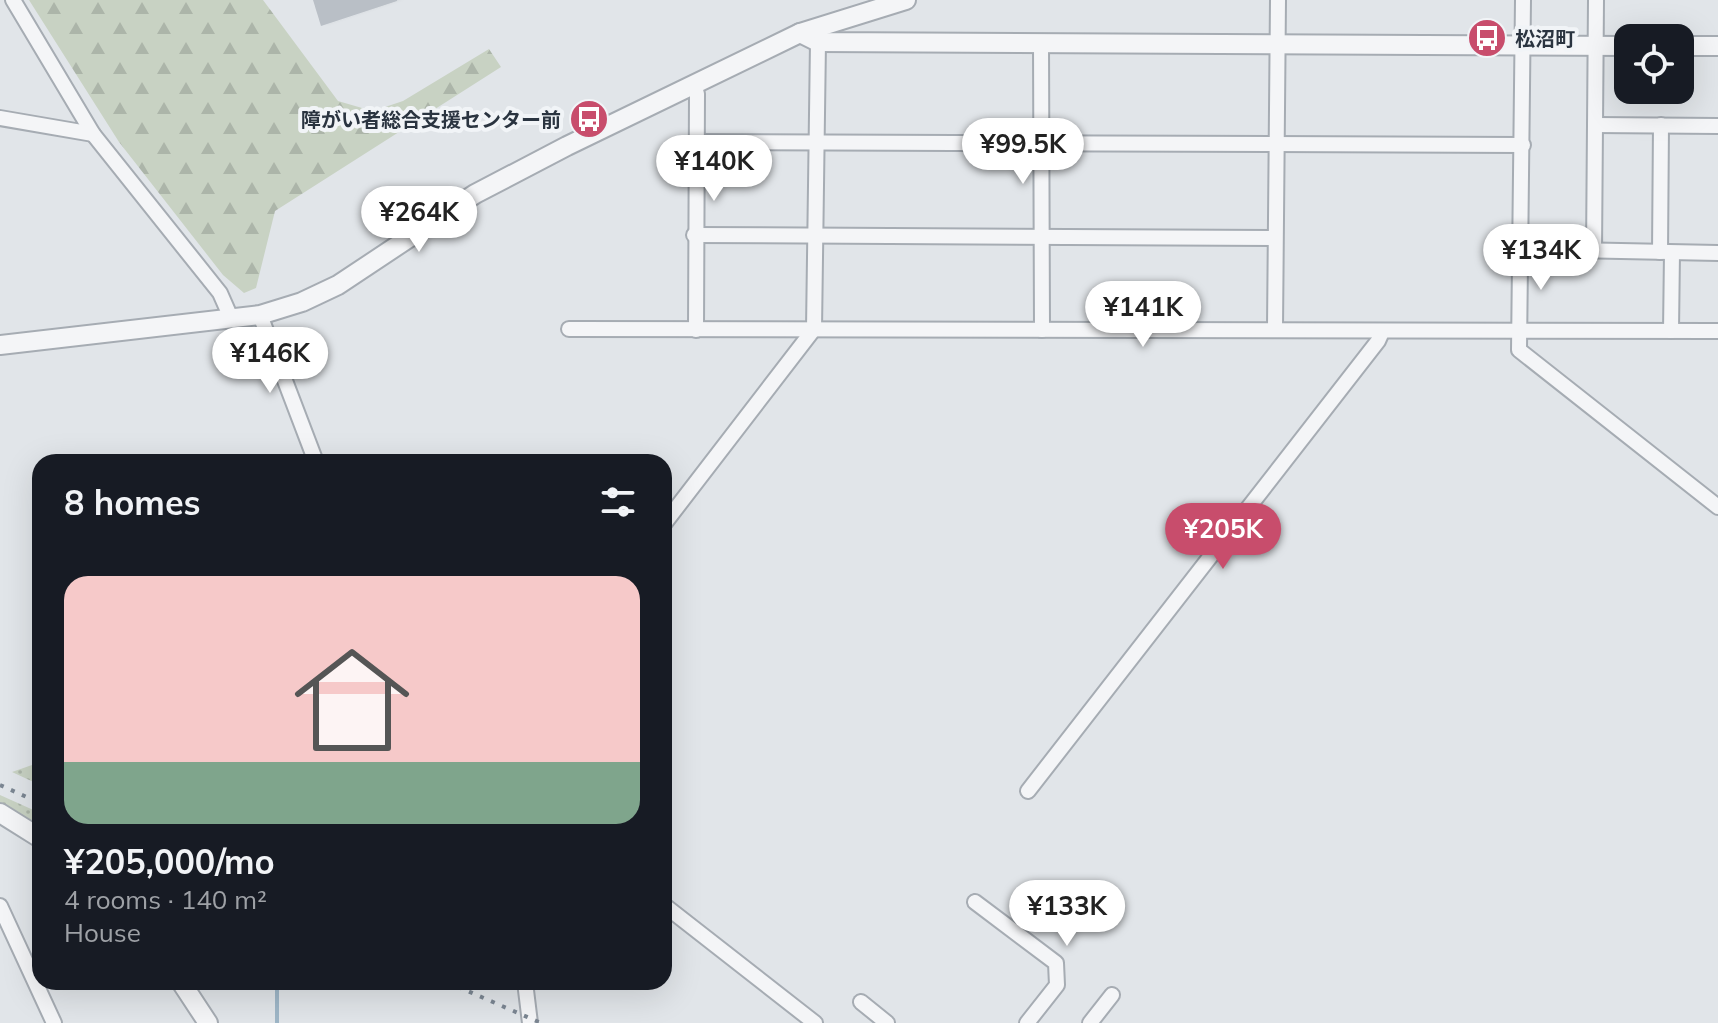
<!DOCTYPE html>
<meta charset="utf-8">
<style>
:root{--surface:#171b24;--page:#20242c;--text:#f1f3f6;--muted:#9ea1a6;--accent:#c84d6c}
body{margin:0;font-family:Mulish,"Noto Sans JP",sans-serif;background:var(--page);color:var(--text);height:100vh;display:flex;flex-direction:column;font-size:30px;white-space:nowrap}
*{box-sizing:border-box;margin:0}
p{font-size:26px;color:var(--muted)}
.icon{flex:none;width:44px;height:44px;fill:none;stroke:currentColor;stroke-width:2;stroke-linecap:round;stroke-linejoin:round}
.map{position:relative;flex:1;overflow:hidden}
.details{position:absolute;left:32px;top:454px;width:640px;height:536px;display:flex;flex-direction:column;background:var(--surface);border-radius:24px;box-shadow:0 8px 32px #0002}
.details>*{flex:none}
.tools{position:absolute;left:1614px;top:24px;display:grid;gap:16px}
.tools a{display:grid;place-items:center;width:80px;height:80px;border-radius:16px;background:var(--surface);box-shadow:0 8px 32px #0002;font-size:40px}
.price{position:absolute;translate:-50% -68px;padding:0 18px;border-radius:28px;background:#fff;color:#222;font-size:26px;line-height:52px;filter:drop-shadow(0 2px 4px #0008)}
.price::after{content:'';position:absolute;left:50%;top:48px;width:24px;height:18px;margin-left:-12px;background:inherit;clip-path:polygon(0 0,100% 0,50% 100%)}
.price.selected{background:var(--accent);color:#fff}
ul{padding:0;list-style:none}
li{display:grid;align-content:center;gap:16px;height:424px;padding:0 32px}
li span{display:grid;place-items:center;height:248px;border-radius:24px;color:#555}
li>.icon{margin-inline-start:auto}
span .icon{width:144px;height:144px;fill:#fffc;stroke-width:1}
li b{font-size:34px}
h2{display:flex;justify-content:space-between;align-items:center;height:96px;padding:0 32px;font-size:34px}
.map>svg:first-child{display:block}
</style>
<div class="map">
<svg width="1718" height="1023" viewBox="0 0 1718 1023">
<defs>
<pattern id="grass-dots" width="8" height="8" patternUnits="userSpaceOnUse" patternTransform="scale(2)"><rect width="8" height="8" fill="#c8d2c3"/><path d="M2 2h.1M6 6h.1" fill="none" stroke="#acb5a9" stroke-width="1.8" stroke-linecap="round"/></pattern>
<pattern id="forest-firs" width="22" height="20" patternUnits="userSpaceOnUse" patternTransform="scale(2)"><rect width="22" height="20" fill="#c8d2c3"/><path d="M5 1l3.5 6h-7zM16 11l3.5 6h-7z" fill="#acb5a9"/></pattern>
<filter id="shadow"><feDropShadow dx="4" dy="-4" stdDeviation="2" flood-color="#0004"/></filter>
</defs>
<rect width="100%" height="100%" fill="#e1e5e9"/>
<g fill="url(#grass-dots)">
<path d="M32 765H40V785L12 772Z"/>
<path d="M0 795 40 813V828L0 802Z"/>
</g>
<path fill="url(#forest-firs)" d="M29 0H263L338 101 362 108H382L403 101 489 49 501 67 275 211 256 288 244 293 223 275 119 142Z"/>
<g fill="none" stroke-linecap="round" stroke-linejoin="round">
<path stroke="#9eb6c7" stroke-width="4" d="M277 1023V982"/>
</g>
<path fill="#b9bfc6" filter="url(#shadow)" d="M313 0H397V1L321 26Z"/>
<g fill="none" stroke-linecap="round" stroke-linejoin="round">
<g stroke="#a6acb3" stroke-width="18">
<g id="minor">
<path d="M13 0 93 134 220 293 231 318"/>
<path d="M1523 0 1519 350 1718 507"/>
<path d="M1041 43 1042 330"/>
<path d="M694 83 697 94 696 330"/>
<path d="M0 118 93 134"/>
<path d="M1595 125 1718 126"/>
<path d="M697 142 1523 145"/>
<path d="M694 235 1275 238"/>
<path d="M1522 249 1718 253"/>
<path d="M1594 251 1596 0"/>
<path d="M1660 252 1661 125"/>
<path d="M260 315 316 462"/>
<path d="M1275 328 1278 0"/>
<path d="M569 329 1718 331"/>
<path d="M1671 331 1672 253"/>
<path d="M664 524 814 329 818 42"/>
<path d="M1028 791 1378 341 1382 332"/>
<path d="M975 902 1056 963 1057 985 1027 1023"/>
<path d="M664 905 815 1023"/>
<path d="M0 906 54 1023"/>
<path d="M525 982 530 1023"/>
<path d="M861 1002 887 1023"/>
<path d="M1090 1023 1112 995"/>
</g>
</g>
<g stroke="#a6acb3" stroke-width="22">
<g id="tertiary">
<path d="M800 33 818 42 1628 46"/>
<path d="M1680 46H1718"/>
<path d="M0 345 260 315 302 302 338 285 475 194 567 146 800 33 906 0"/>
<path d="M0 813 40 838"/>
<path d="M181 982 208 1023"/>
</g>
</g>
<use href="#minor" stroke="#f4f5f7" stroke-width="14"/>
<use href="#tertiary" stroke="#f4f5f7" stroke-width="18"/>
<g stroke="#7b8692" stroke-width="4" stroke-dasharray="4 8" stroke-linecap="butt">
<path d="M0 785 40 803"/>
<path d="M447 982 541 1023"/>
</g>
</g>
<defs>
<g id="bus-disc" transform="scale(2)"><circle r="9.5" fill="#c84d6c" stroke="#f1f4f7"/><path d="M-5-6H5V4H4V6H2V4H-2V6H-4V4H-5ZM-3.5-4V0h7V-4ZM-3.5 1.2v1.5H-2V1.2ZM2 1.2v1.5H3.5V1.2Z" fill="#fff"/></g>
</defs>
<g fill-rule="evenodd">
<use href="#bus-disc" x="1487" y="38"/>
<use href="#bus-disc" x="589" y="119"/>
</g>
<g text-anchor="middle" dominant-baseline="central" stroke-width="8" stroke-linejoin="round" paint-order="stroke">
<g font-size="20" font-weight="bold" fill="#2a3440" stroke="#f1f4f7" text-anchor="start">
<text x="1515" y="38">松沼町</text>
<text x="561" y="119" text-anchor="end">障がい者総合支援センター前</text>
</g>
</g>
</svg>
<div class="tools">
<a><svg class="icon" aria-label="locate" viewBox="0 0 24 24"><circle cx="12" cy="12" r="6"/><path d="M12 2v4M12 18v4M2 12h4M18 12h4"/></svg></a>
</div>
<b class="price" style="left:1023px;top:186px">¥99.5K</b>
<b class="price" style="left:714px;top:203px">¥140K</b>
<b class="price" style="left:419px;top:254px">¥264K</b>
<b class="price" style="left:1541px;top:292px">¥134K</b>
<b class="price" style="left:1143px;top:349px">¥141K</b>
<b class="price" style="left:270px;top:395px">¥146K</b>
<b class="price selected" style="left:1223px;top:571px">¥205K</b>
<b class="price" style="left:1067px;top:948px">¥133K</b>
<section class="details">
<h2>8 homes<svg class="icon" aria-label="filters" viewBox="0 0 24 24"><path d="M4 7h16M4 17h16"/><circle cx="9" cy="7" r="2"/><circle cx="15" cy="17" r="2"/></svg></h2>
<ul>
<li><span style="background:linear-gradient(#f6c9c9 75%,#7fa58c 0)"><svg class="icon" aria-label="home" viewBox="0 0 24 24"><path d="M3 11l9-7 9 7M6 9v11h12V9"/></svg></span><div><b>¥205,000/mo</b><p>4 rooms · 140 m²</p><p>House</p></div></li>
</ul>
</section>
</div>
